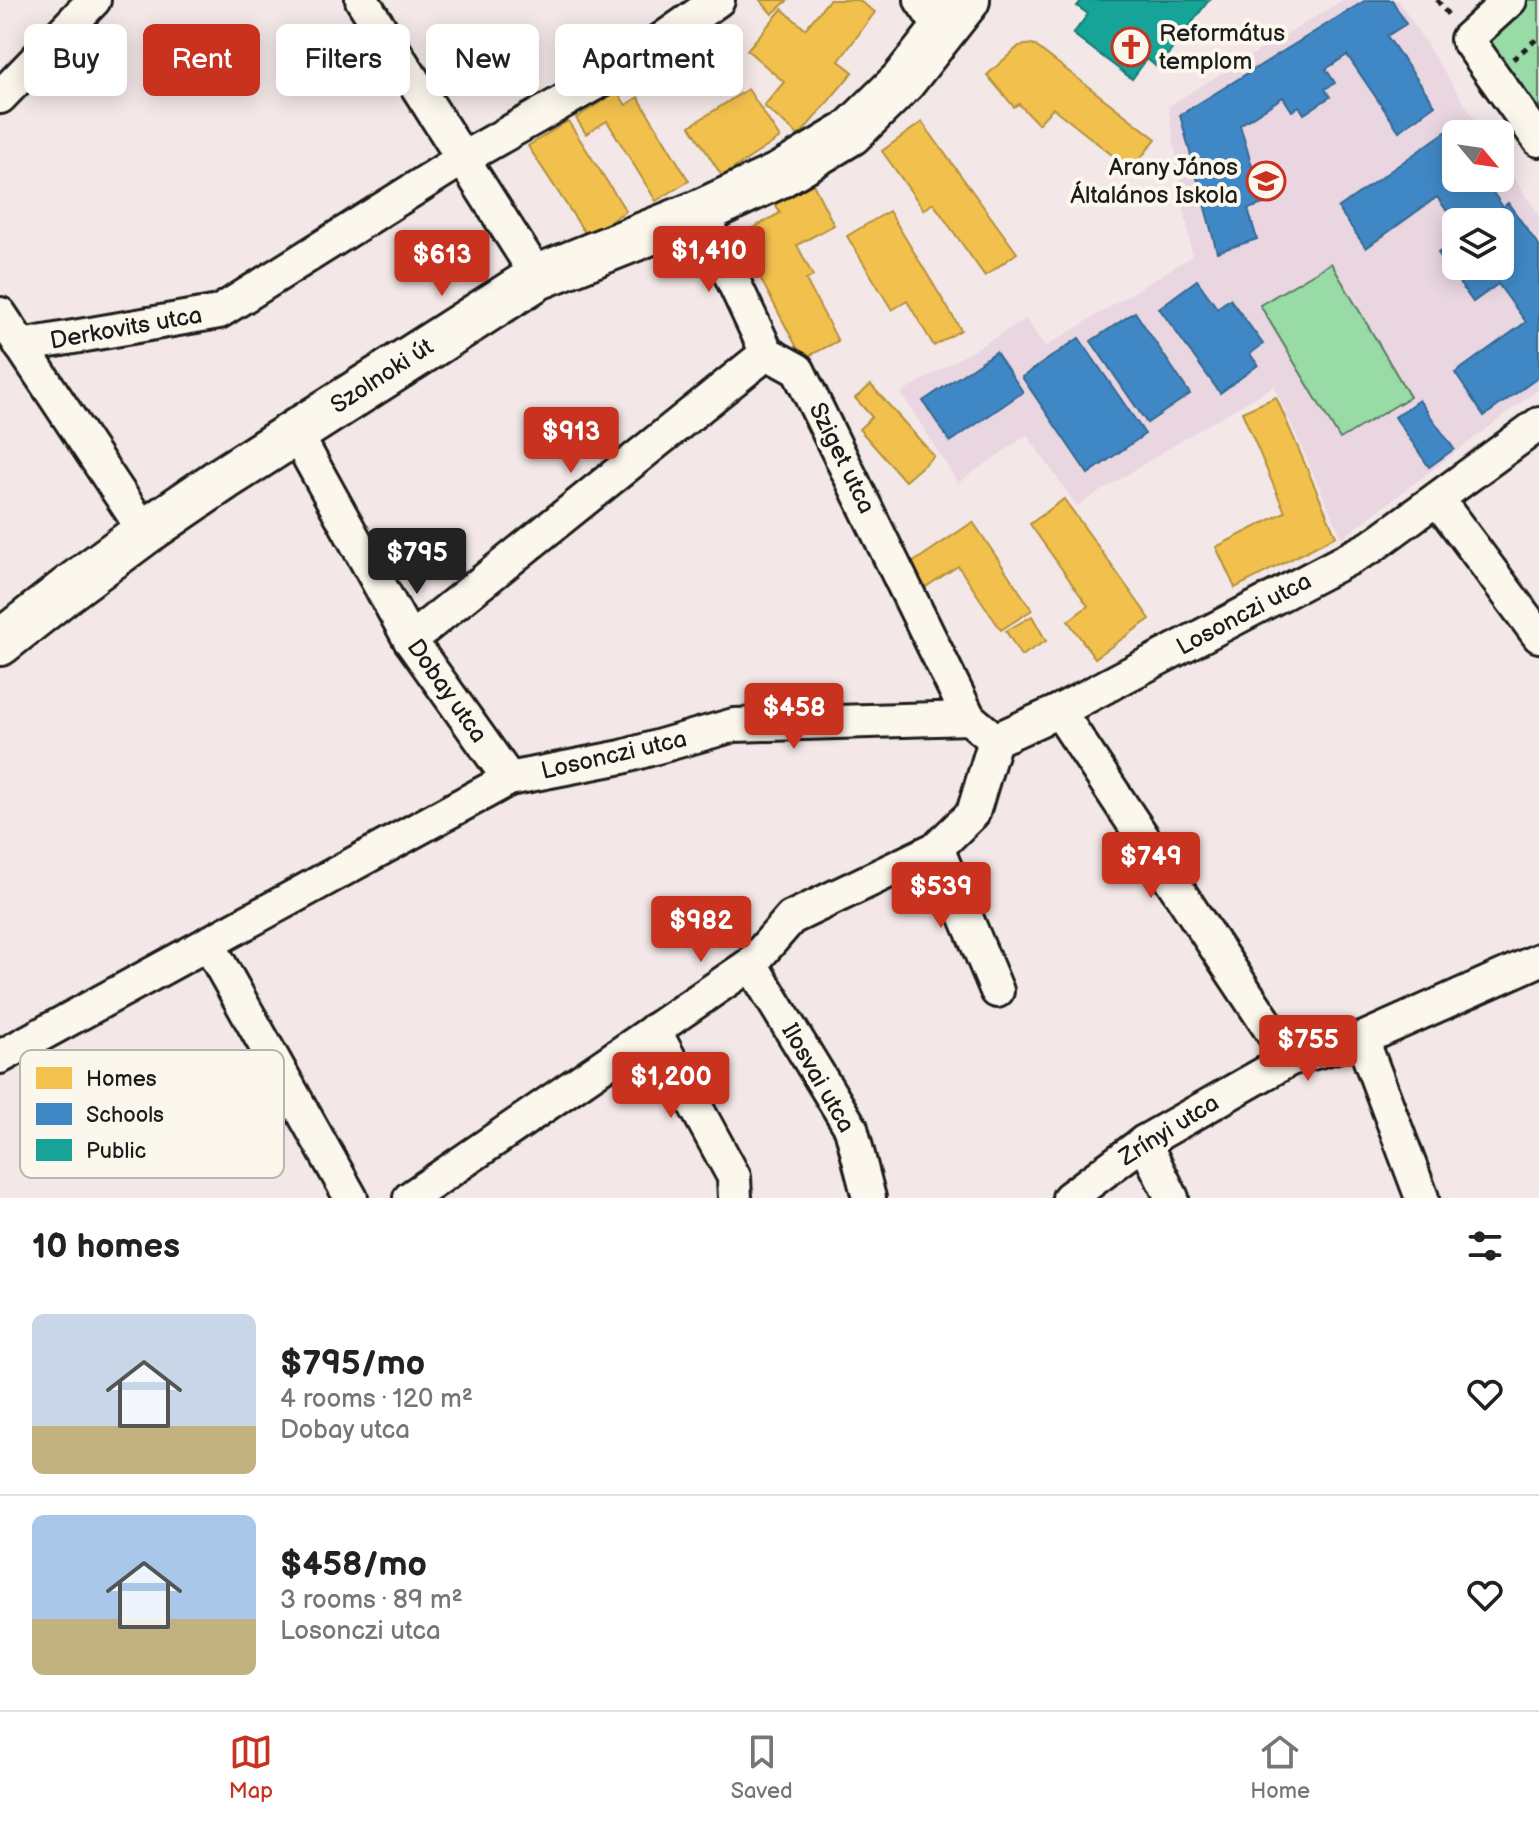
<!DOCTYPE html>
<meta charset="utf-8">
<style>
:root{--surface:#fff;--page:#f6f6f6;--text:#222;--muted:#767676;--line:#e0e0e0;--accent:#c8321e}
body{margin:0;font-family:"Balsamiq Sans",sans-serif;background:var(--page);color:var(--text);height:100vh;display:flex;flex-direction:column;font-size:30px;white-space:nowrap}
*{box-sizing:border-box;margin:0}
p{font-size:26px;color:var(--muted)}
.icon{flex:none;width:44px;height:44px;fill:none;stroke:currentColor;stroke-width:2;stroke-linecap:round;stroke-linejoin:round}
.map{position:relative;height:1198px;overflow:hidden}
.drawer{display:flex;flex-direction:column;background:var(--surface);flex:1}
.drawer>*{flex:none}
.hud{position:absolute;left:24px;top:24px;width:800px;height:72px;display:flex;gap:16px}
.needle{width:52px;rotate:119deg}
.fabs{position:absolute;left:1442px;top:120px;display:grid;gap:16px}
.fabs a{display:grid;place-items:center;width:72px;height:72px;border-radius:12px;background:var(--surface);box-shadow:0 4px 20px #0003;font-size:40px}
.price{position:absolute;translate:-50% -68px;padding:0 18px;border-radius:8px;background:var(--accent);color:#fff;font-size:26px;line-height:52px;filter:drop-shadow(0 2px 4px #0008)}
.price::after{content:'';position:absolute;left:50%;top:48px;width:24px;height:18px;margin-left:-12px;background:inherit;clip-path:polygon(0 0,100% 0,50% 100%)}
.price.current{background:#222;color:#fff}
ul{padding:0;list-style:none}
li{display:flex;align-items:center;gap:24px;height:200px;padding:0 32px}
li+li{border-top:2px solid var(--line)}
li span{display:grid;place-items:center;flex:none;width:224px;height:160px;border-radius:12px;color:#555}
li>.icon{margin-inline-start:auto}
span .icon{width:96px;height:96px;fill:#fffc;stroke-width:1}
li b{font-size:34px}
h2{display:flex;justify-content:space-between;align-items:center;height:96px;padding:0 32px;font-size:34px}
.tag{padding:0 28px;border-radius:12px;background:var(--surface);box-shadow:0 4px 20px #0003;font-size:28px;line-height:72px}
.tag.current{background:var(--accent);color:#fff}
.dock{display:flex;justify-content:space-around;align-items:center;height:112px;border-top:2px solid var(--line);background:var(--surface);font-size:22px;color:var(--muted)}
.dock a{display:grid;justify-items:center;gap:4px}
.dock .current{color:var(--accent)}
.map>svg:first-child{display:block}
</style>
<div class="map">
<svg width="1539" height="1198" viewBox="0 0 1539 1198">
<rect width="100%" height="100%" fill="#f3e8e7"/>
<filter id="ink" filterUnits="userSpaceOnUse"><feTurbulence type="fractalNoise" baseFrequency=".0125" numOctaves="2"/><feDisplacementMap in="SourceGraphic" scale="16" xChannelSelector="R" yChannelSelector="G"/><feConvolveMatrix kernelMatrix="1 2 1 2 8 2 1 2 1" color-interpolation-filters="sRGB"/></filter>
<g filter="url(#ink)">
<path fill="#e9d6e1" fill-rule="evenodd" d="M1343 0H1398L1484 134H1456V178H1500V158L1539 215V389L1342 538 1274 386 1187 437 1077 506 1027 435 958 483 901 393 1026 319 1045 347 1192 256 1168 106ZM1456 222H1500V266H1456Z"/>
<g fill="#98dba6" stroke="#5a7c61" stroke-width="2">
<path d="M1510 0H1539V140L1467 39Z"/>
<path d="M1331 263 1410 397 1340 439 1260 305Z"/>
</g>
<g fill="#f2c14e" stroke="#b2903f" stroke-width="2">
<path d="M760 0H788L772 14Z"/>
<path d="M829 0H858L875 12 839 61 853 72 799 136 764 106 784 82 747 50 782 9 805 29Z"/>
<path d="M1033 44 1156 139 1131 170 1053 108 1038 124 1019 104 1014 107 987 75 1019 46Z"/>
<path d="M748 89 780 138 722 176 690 126Z"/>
<path d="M617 92 626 105 638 97 689 181 656 201 607 121 586 134 576 118Z"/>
<path d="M568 121 626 211 587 236 528 146Z"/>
<path d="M922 122 1017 253 985 276 933 203 924 210 882 151Z"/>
<path d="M813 184 834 225 797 245 813 276 806 280 838 341 803 359 738 236 780 213 775 204Z"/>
<path d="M889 211 961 330 934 346 907 301 892 310 847 236Z"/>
<path d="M871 385 934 456 905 481 859 429 872 417 855 398Z"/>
<path d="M1276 397 1336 536 1235 588 1216 547 1285 512 1242 412Z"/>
<path d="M1064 499 1150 619 1095 658 1068 621 1088 606 1030 524Z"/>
<path d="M973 522 1032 610 1001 630 958 566 924 588 909 565Z"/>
<path d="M1032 616 1046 641 1021 656 1006 631Z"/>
</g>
<g fill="#3f88c5" stroke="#346892" stroke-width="2">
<path d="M1366 0H1392L1406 24 1387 36 1435 105 1399 131 1347 55 1326 69 1335 83 1325 89 1330 97 1304 114 1299 106 1292 111 1283 97 1240 125 1263 204 1248 209 1257 239 1217 252 1180 115Z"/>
<path d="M1448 130 1456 140V178H1483L1503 207 1508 203 1539 246V377L1484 416 1455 373 1526 322 1498 284 1473 302 1438 253 1456 240V266H1500V222H1456V224L1437 197 1366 248 1338 208Z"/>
<path d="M1197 280 1217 308 1230 299 1263 344 1250 354 1258 365 1220 393 1159 308Z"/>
<path d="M1135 312 1190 394 1147 423 1091 341Z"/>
<path d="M1079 338 1145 434 1088 474 1022 377Z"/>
<path d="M996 352 1023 392 950 442 923 401Z"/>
<path d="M1419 400 1454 449 1429 467 1395 417Z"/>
</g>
<path fill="#17a398" stroke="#187a73" stroke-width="2" d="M1082 0H1209L1158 68 1147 59 1132 79 1073 34 1088 14 1077 6Z"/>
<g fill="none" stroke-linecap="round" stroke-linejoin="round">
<g stroke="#1c1c1c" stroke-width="38">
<g id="minor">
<path d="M362 0 538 277"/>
<path d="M921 0 942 30"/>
<path d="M1510 0 1467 39 1539 140"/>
<path d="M0 97 94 0"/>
<path d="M701 212 767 353 798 370 969 718"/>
<path d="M0 314 145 532"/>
<path d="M21 346 219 312 462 159 617 71 718 0"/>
<path d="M295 432 410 640 509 779"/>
<path d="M1438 500 1539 636"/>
<path d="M410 640 767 353"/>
<path d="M1059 711 1290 1059"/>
<path d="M937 848 997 991"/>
<path d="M208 943 351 1198"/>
<path d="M751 964 851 1128 869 1198"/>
<path d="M654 1030 734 1177 735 1198"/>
<path d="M1362 1039 1422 1198"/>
<path d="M0 1057 509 779 622 757 734 725 969 718 995 740 1059 711 1371 547 1539 424"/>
<path d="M1144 1142 1172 1198"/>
<path d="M410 1198 751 964 791 918 937 848 973 813 995 740"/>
<path d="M1069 1198 1144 1142 1290 1059 1362 1039 1539 960"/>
</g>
</g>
<g stroke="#1c1c1c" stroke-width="50">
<path id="secondary" d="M0 643 67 590 145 532 224 478 538 277 701 212 780 175 850 133 903 81 967 0"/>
</g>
<g stroke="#1c1c1c" stroke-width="5" stroke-dasharray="6 6" stroke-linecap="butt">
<path d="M1437 0 1449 16"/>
<path d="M1513 59 1539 37"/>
</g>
<use href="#minor" stroke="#fbf7ec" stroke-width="32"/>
<use href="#secondary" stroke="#fbf7ec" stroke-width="44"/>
</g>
</g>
<defs>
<g id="church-ring" transform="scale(2)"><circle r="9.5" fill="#fbf7ec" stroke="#c8321e" stroke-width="1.5"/><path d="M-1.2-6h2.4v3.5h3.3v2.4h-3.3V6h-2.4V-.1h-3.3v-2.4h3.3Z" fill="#c8321e"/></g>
<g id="school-ring" transform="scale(2)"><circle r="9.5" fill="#fbf7ec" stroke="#c8321e" stroke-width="1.5"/><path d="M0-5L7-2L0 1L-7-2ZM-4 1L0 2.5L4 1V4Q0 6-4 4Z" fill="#c8321e"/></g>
</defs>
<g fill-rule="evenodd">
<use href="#church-ring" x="1131" y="47"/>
<use href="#school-ring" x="1266" y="181"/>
</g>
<g text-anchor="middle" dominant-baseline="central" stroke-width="8" stroke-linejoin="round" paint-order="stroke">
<g font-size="24" fill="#1c1c1c" stroke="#fbf7ec" text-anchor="start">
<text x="1159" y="33">Református<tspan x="1159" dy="28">templom</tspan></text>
<text x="1238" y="167" text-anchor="end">Arany János<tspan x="1238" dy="28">Általános Iskola</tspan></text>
</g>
<g font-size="24" fill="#1c1c1c" stroke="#fbf7ec">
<text transform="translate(126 328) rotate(-10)">Derkovits utca</text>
<text transform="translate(382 376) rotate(-33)">Szolnoki út</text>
<text transform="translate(842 458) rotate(64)">Sziget utca</text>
<text transform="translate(1244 614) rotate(-28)">Losonczi utca</text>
<text transform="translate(447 691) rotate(55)">Dobay utca</text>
<text transform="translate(614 755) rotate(-13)">Losonczi utca</text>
<text transform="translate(818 1078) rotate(60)">Ilosvai utca</text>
<text transform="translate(1169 1130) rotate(-32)">Zrínyi utca</text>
</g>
</g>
<rect x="20" y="1050" width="264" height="128" rx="12" fill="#fbf7ec" stroke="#b8b5ae" stroke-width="2"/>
<rect x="36" y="1067" width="36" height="22" fill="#f2c14e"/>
<rect x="36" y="1103" width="36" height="22" fill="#3f88c5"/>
<rect x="36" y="1139" width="36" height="22" fill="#17a398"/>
<g font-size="22" fill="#1c1c1c">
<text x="86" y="1086">Homes</text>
<text x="86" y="1122">Schools</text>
<text x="86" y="1158">Public</text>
</g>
</svg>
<div class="fabs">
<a><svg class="needle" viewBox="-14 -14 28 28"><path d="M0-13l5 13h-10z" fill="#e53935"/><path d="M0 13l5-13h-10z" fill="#767676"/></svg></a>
<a><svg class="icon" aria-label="layers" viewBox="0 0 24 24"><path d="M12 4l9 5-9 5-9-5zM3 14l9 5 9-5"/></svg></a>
</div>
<b class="price" style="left:709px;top:294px">$1,410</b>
<b class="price" style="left:442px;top:298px">$613</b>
<b class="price" style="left:571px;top:475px">$913</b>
<b class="price current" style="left:417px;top:596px">$795</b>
<b class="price" style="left:794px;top:751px">$458</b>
<b class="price" style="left:1151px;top:900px">$749</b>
<b class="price" style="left:941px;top:930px">$539</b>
<b class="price" style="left:701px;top:964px">$982</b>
<b class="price" style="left:1308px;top:1083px">$755</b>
<b class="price" style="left:671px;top:1120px">$1,200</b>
<div class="hud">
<a class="tag">Buy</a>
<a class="tag current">Rent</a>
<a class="tag">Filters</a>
<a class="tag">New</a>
<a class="tag">Apartment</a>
</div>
</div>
<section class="drawer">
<h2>10 homes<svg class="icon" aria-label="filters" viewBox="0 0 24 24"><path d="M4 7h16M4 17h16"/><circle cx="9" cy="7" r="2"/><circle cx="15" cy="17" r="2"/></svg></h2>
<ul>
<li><span style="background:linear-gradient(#c9d6e8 70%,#c2b280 0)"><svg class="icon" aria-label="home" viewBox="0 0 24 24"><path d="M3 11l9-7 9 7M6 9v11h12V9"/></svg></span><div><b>$795/mo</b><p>4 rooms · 120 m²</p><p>Dobay utca</p></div><svg class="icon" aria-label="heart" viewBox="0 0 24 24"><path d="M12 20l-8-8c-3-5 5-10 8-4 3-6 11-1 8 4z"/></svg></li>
<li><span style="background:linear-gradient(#a9c7e8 65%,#c2b280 0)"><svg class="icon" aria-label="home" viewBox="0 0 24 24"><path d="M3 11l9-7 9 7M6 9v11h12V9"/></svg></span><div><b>$458/mo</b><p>3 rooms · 89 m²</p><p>Losonczi utca</p></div><svg class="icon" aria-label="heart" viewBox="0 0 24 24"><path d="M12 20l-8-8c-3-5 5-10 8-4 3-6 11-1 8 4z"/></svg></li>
</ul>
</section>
<nav class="dock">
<a class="current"><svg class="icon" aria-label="map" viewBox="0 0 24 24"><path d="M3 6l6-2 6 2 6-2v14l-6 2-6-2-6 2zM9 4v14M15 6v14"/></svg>Map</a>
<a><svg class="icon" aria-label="saved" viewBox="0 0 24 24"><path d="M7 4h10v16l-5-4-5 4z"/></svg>Saved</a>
<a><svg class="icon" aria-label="home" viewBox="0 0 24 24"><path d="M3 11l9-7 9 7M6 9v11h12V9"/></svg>Home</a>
</nav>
